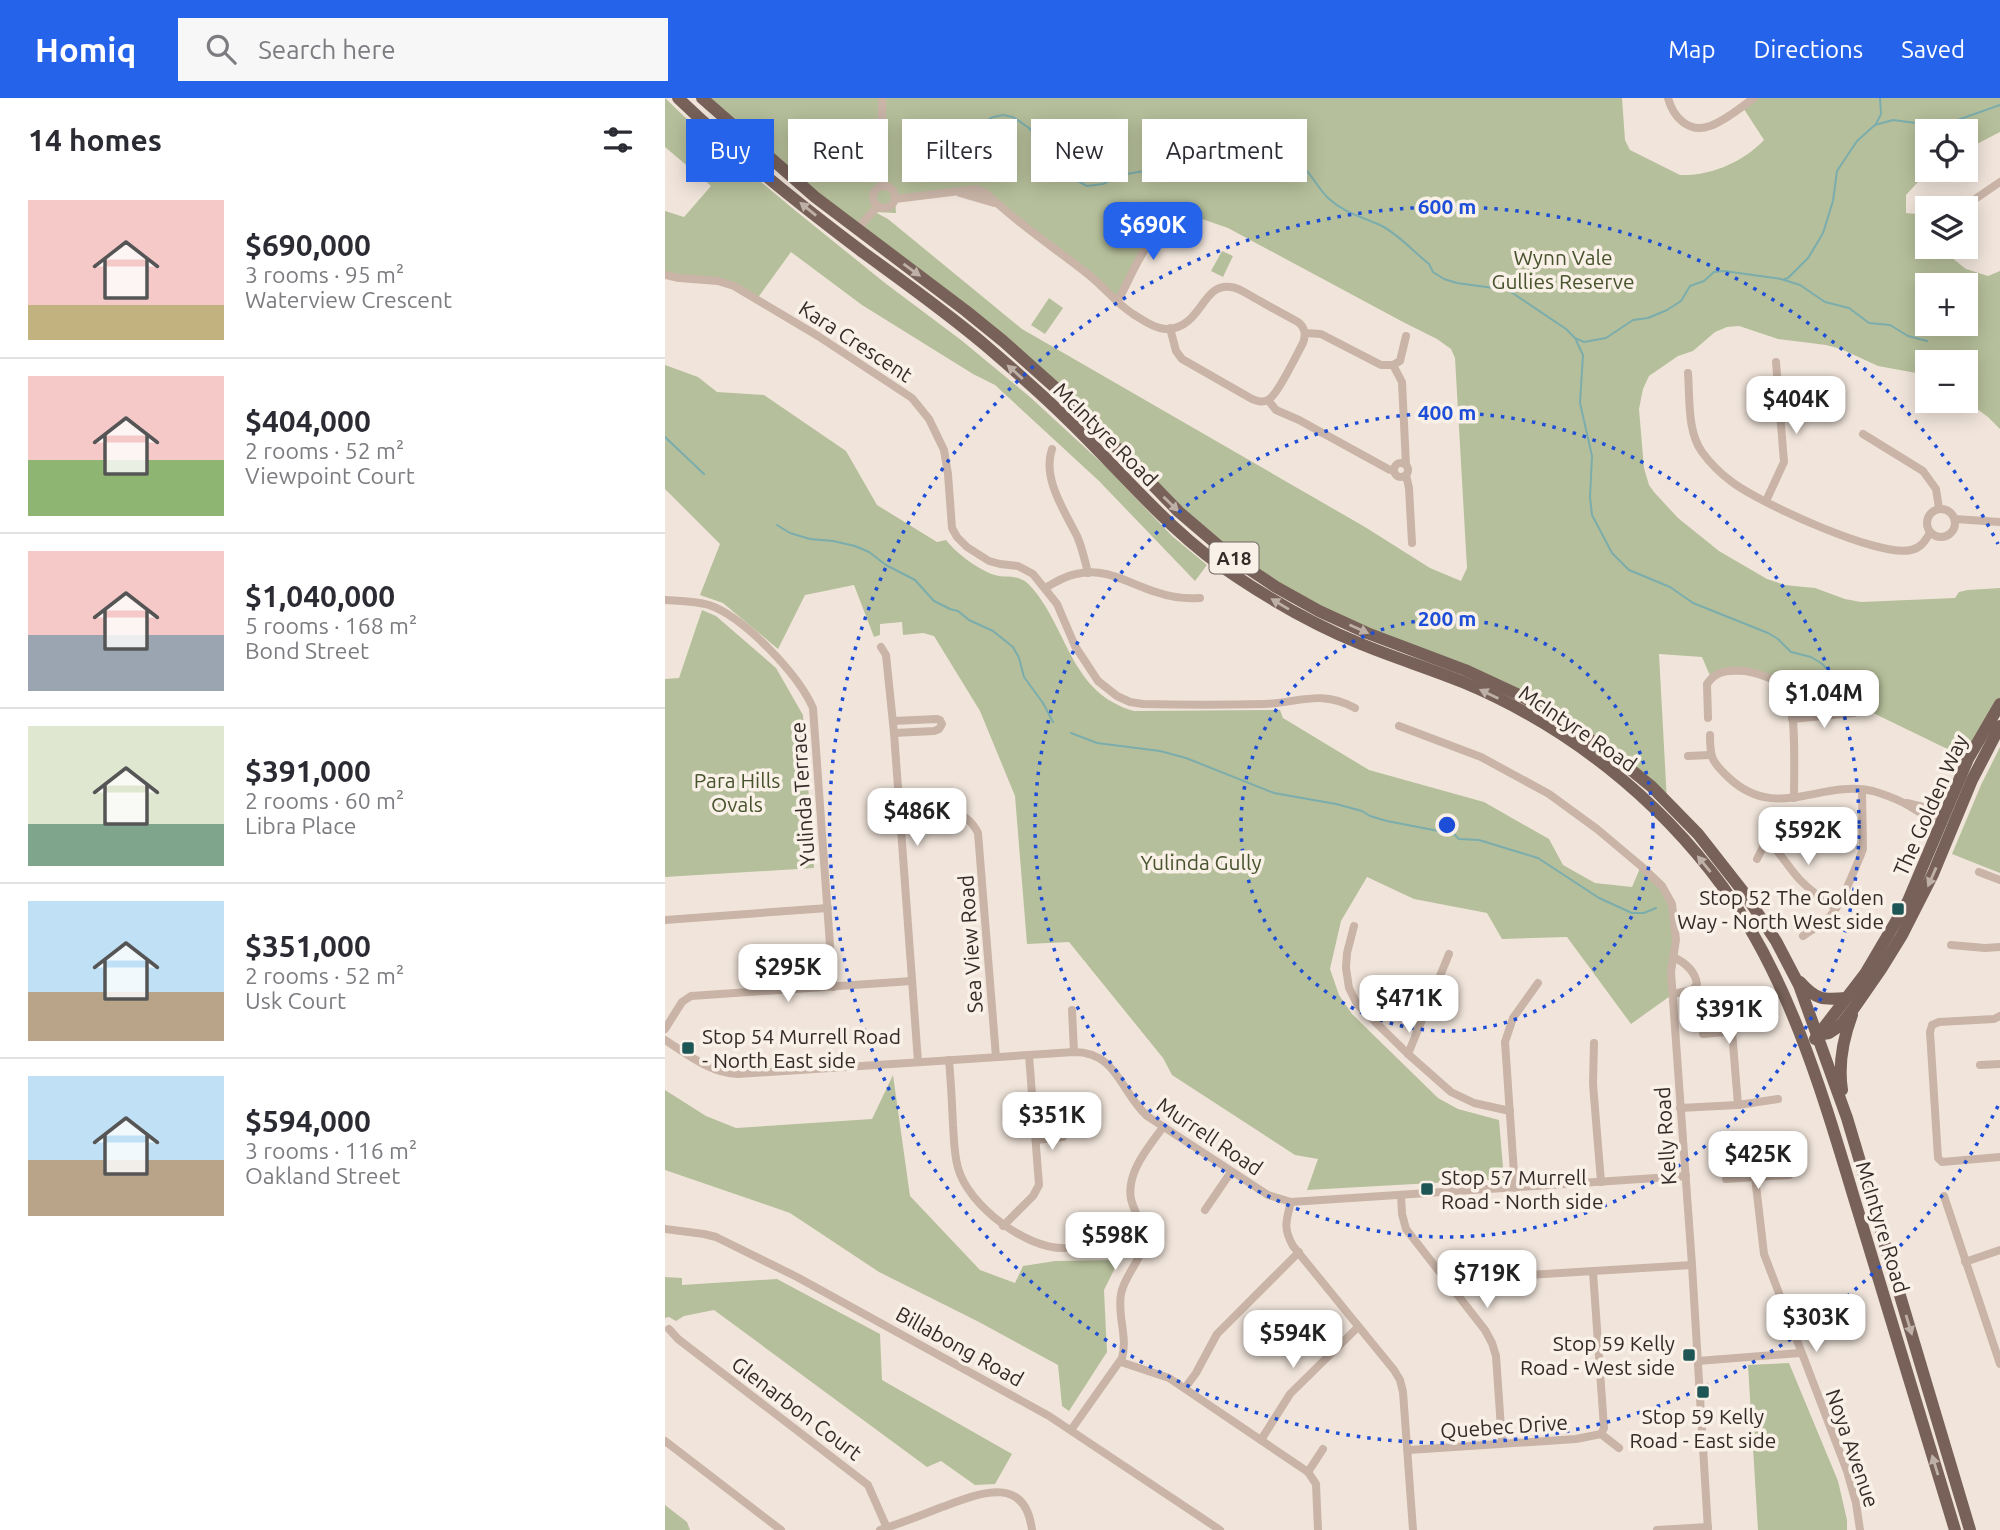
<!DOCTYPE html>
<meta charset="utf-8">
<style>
:root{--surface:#fff;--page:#f7f7f7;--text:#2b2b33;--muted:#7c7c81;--line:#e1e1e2;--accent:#2563eb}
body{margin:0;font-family:Ubuntu,sans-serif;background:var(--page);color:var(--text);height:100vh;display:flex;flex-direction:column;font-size:26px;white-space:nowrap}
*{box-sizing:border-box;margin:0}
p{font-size:23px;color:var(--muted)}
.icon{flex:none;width:38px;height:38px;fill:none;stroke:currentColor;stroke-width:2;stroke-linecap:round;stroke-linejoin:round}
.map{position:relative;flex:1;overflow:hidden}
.sheet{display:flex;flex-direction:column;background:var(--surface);width:665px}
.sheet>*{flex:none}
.banner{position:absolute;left:21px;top:21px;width:665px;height:63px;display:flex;gap:14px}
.controls{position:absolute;left:1250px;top:21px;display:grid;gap:14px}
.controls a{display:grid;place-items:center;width:63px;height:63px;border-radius:0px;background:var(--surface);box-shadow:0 4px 18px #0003;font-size:35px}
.price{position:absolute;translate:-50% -60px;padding:0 16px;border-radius:14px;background:#fff;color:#222;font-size:23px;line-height:46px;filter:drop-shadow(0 2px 4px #0008)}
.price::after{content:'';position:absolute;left:50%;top:42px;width:21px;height:16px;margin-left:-10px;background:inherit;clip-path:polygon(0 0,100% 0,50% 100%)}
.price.current{background:var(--accent);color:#fff}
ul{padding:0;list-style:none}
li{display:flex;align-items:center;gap:21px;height:175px;padding:0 28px}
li+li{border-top:2px solid var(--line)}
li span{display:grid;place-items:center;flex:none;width:196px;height:140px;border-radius:0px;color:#555}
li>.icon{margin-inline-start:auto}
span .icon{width:84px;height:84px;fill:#fffc;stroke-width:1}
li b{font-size:30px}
h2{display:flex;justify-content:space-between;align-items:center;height:84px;padding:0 28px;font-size:30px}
.chip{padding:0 24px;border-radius:0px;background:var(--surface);box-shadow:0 4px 18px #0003;font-size:24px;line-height:63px}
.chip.current{background:var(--accent);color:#fff}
header{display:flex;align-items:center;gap:42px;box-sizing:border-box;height:98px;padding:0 35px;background:var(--accent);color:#fff}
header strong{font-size:33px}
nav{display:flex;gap:38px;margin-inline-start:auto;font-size:24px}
.search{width:490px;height:63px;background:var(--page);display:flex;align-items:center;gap:18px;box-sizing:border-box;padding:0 24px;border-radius:0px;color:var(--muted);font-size:26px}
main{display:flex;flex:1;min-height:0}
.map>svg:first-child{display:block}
</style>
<header>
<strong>Homiq</strong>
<div class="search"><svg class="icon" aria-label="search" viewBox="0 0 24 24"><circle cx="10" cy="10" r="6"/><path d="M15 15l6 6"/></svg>Search here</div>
<nav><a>Map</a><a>Directions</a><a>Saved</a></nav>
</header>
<main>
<section class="sheet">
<h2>14 homes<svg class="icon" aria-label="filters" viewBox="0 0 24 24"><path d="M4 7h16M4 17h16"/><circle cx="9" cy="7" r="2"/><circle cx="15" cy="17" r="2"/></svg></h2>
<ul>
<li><span style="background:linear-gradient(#f6c9c9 75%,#c2b280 0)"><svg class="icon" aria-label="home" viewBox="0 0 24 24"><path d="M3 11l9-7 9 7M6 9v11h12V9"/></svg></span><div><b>$690,000</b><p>3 rooms · 95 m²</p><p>Waterview Crescent</p></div></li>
<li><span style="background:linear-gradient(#f6c9c9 60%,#8fb573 0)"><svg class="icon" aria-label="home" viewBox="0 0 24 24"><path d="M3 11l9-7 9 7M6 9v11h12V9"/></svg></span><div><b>$404,000</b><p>2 rooms · 52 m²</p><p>Viewpoint Court</p></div></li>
<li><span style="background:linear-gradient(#f6c9c9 60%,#9aa5b1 0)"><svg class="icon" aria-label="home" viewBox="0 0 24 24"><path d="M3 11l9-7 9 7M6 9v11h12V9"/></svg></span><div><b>$1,040,000</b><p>5 rooms · 168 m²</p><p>Bond Street</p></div></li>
<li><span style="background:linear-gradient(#dfe7d0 70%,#7fa58c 0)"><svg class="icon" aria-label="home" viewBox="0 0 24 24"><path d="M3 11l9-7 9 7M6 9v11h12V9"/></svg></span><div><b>$391,000</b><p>2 rooms · 60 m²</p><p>Libra Place</p></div></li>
<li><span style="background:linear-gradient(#bfe0f5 65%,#b9a48a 0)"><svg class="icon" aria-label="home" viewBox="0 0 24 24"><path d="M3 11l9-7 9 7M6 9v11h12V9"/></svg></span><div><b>$351,000</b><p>2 rooms · 52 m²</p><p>Usk Court</p></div></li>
<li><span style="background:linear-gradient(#bfe0f5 60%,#b9a48a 0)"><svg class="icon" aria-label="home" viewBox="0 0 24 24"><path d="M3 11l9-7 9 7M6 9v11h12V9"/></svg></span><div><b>$594,000</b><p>3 rooms · 116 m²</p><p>Oakland Street</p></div></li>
</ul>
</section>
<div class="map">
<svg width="1335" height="1432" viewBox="0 0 1335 1432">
<rect width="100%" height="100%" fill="#f1e5db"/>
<g fill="#b6bf9b" fill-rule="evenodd">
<path d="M0 0 29 28 132 114 220 185 296 242 365 299 440 368 507 438 542 467 530 483 434 383 330 287 308 276 197 207 126 154 92 201 69 188 0 177V113L19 119 46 88 0 49Z"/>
<path d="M37 0H957L960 42 965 52 1015 77C1046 78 1078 64 1099 42L1077 8 1089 0H1335V34L1300 52V33H1262V72H1264L1241 97V115L1262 117V149H1283L1282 156 1301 171 1323 178 1335 173V331L1323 319 1300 302V264H1262V277L1213 268 1176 251 1161 247 1113 241 1074 228 1062 229 1050 234 1028 253 1013 258 984 278 978 291 974 311 979 370 984 387 989 394 1013 420 1054 453 1102 481 1120 487 1150 490 1180 501 1196 504 1290 500 1294 494 1303 492 1335 490V606L1303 661 1204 613 1127 621 1121 588 1083 573 1046 580 1037 559 994 556 1002 704 883 613 702 535 569 461 412 309ZM292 94 332 106 452 204 486 142 525 119 537 121 563 130 738 224 772 241 786 251 790 260 802 470 796 483 765 470 700 429 357 231 223 121 210 114 231 115 230 101ZM1262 187H1300V226H1262Z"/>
<path d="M557 153 568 158 558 179 546 173Z"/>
<path d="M384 200 398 210 380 236 366 227Z"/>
<path d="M0 267 33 279 52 294 99 297 181 353 212 407 272 444 281 442C291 455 309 468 324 475 341 483 353 472 368 491 404 534 406 595 469 613L615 612 618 620 704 672 819 704 884 741 898 767 930 785 967 789 976 768 997 788 1009 813 1008 896 966 926 902 839 837 841 822 815 749 801 702 779 676 823 665 871 674 897 687 916 773 1000 793 1011 834 1022 839 1081 642 1092 653 1061 630 1057 507 977 498 960 404 844 362 846 350 698 315 613 269 538 258 535 238 537 237 524 215 526V537L209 539 189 487 140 497 113 551 58 505 35 497 55 446 0 391Z"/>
<path d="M37 512 51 518 111 570 138 617 149 770 0 779V581L14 580Z"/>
<path d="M1335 649V775L1287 756 1316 687Z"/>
<path d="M228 977 245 1098 315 1172 350 1185 358 1168 390 1163 454 1162 439 1192 442 1254 404 1313 397 1308 393 1267 314 1224 214 1174 125 1115 0 1072V992L41 1018 71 1030 207 1021Z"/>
<path d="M0 1179 17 1180V1187L112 1181 215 1236 217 1282 347 1356 330 1386 310 1387 276 1363 262 1369 49 1212 19 1218 11 1223 4 1219 0 1220Z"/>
<path d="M1124 1265 1173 1383 1182 1422V1432H1093L1083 1267Z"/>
<path d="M0 1407 22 1424 25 1432H0Z"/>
</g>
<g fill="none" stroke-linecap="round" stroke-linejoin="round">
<g stroke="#7badac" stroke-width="2">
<path d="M260 25H280L293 39 298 40 301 39 315 26 328 19 338 17 348 19 364 30 381 50 395 61 400 76 422 88 438 86 456 77 479 73 509 64 531 61 545 62 573 60 625 62C645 69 649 86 663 100 679 115 698 119 717 128 734 137 749 154 764 166L768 174 779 181 792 185 843 192 901 231 910 240 919 244 941 240 968 222 983 220 1002 212 1016 203 1025 188 1039 183 1049 174 1059 173 1116 181 1135 187 1160 204 1184 210 1204 225 1225 227 1243 238 1262 243"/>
<path d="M1211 26 1216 16 1215 0"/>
<path d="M1120 181 1123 180 1143 160 1151 147 1158 135 1168 103 1172 73 1192 43 1202 34 1210 27 1228 22 1266 27 1284 25 1335 7"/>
<path d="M911 242 918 257 915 305 927 358 925 399 927 417 947 455 964 472 1005 489 1028 505 1103 535 1113 541 1126 554 1146 559 1156 565 1174 582 1186 590 1199 591"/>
<path d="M0 339 39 376"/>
<path d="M112 427 125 435 145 441 168 443 190 448 204 454 221 467 250 482 269 503 285 511 293 513 304 522 328 533 348 549 354 560 359 579 378 605 388 624"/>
<path d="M406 635 432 645 495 653 521 660 609 695 671 706 697 713 705 718 722 723 789 736 794 741 814 742 873 760 934 800 967 815H979L991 810"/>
</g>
<g stroke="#c9b4a7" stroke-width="8">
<path d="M217 0V89"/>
<path d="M1003 0C1008 19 1024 36 1045 28 1060 23 1076 9 1089 0"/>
<circle cx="219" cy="99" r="11"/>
<path d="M295 95 329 105"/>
<path d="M230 101 311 91 322 96C353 126 390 150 424 177 439 189 451 205 468 216 478 222 490 231 502 231 537 230 537 184 566 189 576 190 586 199 595 203 607 210 620 217 633 224 640 229 641 237 638 245 632 256 612 298 603 302 597 305 592 303 587 301L517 261 511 253 505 230"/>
<path d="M1297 110 1335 84"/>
<path d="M192 131 213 108"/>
<path d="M0 177 14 180 53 183 69 188 153 238 247 300 264 321 279 352 283 376 287 430 292 439 302 449 324 463 335 466 353 468 368 476 392 506 410 548 433 583 452 598 465 604 478 606C518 607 559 607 599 606 633 605 656 591 690 610"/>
<path d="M452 204C473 168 479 131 525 119"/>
<path d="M640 235 656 236 716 267H728L737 284 741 367"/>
<path d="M728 267 735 263 741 238"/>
<path d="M1023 275C1025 300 1022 333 1037 354 1045 365 1056 376 1067 384 1095 405 1214 460 1246 452 1256 450 1260 443 1265 435"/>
<path d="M603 302 611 312 634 322 725 372H729"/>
<path d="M1198 336 1258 373 1271 391 1274 410"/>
<path d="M387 351C377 380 399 412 412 438 417 449 420 463 423 475"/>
<circle cx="736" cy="372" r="7"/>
<path d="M741 377 744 390 747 445"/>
<path d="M1101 403 1119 364 1111 264"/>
<circle cx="1276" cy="425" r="14"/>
<path d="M1290 421 1335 424"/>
<path d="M380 490C390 484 400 478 411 476 442 469 462 485 491 494 505 499 520 501 535 500"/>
<path d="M0 502C15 503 30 503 44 507 79 519 133 576 148 610L168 889"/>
<path d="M216 549 221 557 229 635 253 964"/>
<path d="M1043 620 1042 586C1051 572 1064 572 1080 573 1088 574 1114 582 1120 588 1132 601 1129 680 1129 700"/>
<path d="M1127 621 1189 615"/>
<path d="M228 623 272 621 275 622 277 626 274 631 269 633 229 635"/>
<path d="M734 628 816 659 884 696 932 731 976 768 997 788 1007 806 1011 842 1006 874 1027 1167 1043 1432"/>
<path d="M1045 637C1045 659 1046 663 1063 679 1111 725 1155 681 1208 693 1218 696 1229 700 1239 705 1254 713 1259 721 1278 718"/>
<path d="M1023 658 1045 657"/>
<path d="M1242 705 1270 712 1278 718"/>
<path d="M235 715C264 713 297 703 313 735L331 959"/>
<path d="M1103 742C1115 755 1124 770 1135 782 1146 793 1158 802 1171 810"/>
<path d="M1092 761 1114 718"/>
<path d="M1314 774 1335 782"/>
<path d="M0 822 163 810"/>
<path d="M689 828 682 855 681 870 684 890 692 906 743 956 786 994 809 1005 845 1013"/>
<path d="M1138 838C1146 832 1154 828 1161 822 1174 813 1188 775 1195 759L1198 751 1197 692"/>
<path d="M1286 847 1320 850 1335 849"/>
<path d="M1008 896 1027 892 1032 886C1030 873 1019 864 1008 859"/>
<path d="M407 912 409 954"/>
<path d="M1335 918 1329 921 1274 924 1267 927 1265 934 1273 1060 1277 1064 1335 1059"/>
<path d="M0 931 17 904 26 898 247 883"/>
<path d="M1067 933 1073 1007"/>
<path d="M1038 936 1061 934 1084 926"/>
<path d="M0 942C22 956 45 975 73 976L409 954C452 954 455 993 482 1018L603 1097 626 1104 1021 1078"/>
<path d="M929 945 928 986 936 1084"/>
<path d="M743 956 784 856"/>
<path d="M284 962C286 984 287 1005 288 1027 289 1041 289 1056 293 1070 303 1107 362 1152 400 1150"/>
<path d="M1315 967 1335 966"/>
<path d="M1015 1010 1073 1007 1113 1001"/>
<path d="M371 1042 398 1039"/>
<path d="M1090 1079 1099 1156 1182 1373 1191 1405 1195 1432"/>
<path d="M1061 1081 1124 1077"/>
<path d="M850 1090 840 944 848 920 873 885"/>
<path d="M736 1097 737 1116 741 1131 820 1232 827 1245 831 1258 837 1345"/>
<path d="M1279 1098 1335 1266"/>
<path d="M626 1104C621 1123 618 1130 628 1148L729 1272 735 1282 738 1294 748 1432"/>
<path d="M540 1112 566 1074"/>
<path d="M338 1128 368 1098 374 1087 364 957"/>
<path d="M0 1131 39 1136 51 1139 132 1179 384 1318 555 1432"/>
<path d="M1300 1164 1335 1152"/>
<path d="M781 1182 1027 1167"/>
<path d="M4 1231 13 1241 203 1387 222 1430"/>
<path d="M1033 1263 1135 1255"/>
<path d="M456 1264 504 1280 643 1374 651 1386 653 1432"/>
<path d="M520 1290 531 1275 552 1236 634 1154"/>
<path d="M406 1332 457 1260C463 1239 452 1217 456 1196 459 1177 478 1162 478 1142 479 1128 469 1114 466 1101 461 1074 484 1049 498 1029"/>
<path d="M936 1336 954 1350"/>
<path d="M596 1342 625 1296 693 1229"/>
<path d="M0 1343 116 1432"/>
<path d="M744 1352 911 1341 936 1336 939 1330 928 1174"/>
<path d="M643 1374 658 1351"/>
<path d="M215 1432C236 1425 257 1417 277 1409 313 1396 360 1375 367 1432"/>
<path d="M992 1432 1043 1429"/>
</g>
<g stroke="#776159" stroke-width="12">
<path d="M13 0C71 56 135 107 199 155 240 185 281 214 320 247 348 271 376 295 402 321 458 375 506 436 572 479 611 505 652 528 696 546 730 560 766 571 800 585 902 628 992 699 1058 789 1127 885 1159 1001 1193 1113 1225 1220 1258 1326 1290 1432"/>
<path d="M37 0 150 99 301 213 338 243 412 309 514 414 569 461 611 489 654 513 702 535 800 572 856 598 883 613 915 634 965 671 987 689 1033 736 1080 796 1111 843 1134 887 1182 1020 1305 1432"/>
<path d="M1135 884C1151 902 1158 902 1181 900"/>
<path d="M1152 937 1164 935 1176 927 1189 910 1216 871 1237 837 1268 776 1307 682 1335 628"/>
<path d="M1150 941 1200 876 1243 803 1303 661 1335 606"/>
<path d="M1177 992C1173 966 1178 941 1187 917"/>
</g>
</g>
<defs><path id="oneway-solid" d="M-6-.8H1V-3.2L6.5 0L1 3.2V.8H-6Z" transform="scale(1.75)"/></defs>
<g fill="#beb0a7">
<use href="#oneway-solid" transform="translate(143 111) rotate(-141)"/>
<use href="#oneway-solid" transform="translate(247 172) rotate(36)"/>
<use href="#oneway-solid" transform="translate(350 274) rotate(-138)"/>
<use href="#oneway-solid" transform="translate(506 406) rotate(44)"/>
<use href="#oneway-solid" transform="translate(615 506) rotate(-149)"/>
<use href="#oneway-solid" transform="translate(694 531) rotate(24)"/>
<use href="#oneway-solid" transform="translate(824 596) rotate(-154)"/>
<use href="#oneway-solid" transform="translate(1039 766) rotate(-129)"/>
<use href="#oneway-solid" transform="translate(1267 779) rotate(114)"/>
<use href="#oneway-solid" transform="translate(1244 1227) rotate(73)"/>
<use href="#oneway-solid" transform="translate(1270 1367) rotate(-107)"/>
</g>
<g fill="none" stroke="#1d4ed8" stroke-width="3.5" stroke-dasharray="3.5 7">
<circle cx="782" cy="727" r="206"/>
<circle cx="782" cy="727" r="412"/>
<path d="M1333 1008A618 618 0 1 1 1333 446"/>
</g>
<g fill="#1e5555" stroke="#f9f0e7" stroke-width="2.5">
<rect x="1226" y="804" width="14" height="14" rx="3.5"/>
<rect x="16" y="943" width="14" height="14" rx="3.5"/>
<rect x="755" y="1084" width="14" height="14" rx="3.5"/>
<rect x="1017" y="1250" width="14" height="14" rx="3.5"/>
<rect x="1031" y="1287" width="14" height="14" rx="3.5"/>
</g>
<g text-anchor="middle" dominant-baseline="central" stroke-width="7" stroke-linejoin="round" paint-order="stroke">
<rect fill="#f9f0e7" stroke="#706661" stroke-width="2" x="544.5" y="444.5" width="49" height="31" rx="5"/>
<g font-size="19" font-weight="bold" fill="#352b28">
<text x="569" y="460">A18</text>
</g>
<g font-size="21" fill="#47532c" stroke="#f9f0e7">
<text x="898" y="159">Wynn Vale<tspan x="898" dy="24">Gullies Reserve</tspan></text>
<text x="72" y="682">Para Hills<tspan x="72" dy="24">Ovals</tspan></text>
<text x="536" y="764">Yulinda Gully</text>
</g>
<g font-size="21" fill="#352b28" stroke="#f9f0e7">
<text transform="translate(191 243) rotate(33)">Kara Crescent</text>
<text transform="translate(441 336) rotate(45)">McIntyre Road</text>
<text transform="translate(913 630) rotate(34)">McIntyre Road</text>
<text transform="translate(137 696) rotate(-94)">Yulinda Terrace</text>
<text transform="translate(1265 707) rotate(-66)">The Golden Way</text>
<text transform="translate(305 846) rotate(-94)">Sea View Road</text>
<text transform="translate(545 1038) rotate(34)">Murrell Road</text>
<text transform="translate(1000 1038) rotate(-94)">Kelly Road</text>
<text transform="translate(1218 1129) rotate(73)">McIntyre Road</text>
<text transform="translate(295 1248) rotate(29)">Billabong Road</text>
<text transform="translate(132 1310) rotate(37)">Glenarbon Court</text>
<text transform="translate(839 1328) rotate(-4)">Quebec Drive</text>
<text transform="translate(1188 1350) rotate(71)">Noya Avenue</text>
</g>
<g font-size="21" fill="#352b28" stroke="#f9f0e7" text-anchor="end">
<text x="1219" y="799">Stop 52 The Golden<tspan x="1219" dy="24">Way - North West side</tspan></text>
<text x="37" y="938" text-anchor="start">Stop 54 Murrell Road<tspan x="37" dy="24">- North East side</tspan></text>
<text x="776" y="1079" text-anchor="start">Stop 57 Murrell<tspan x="776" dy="24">Road - North side</tspan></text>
<text x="1010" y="1245">Stop 59 Kelly<tspan x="1010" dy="24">Road - West side</tspan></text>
<text x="1038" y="1318" text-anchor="middle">Stop 59 Kelly<tspan x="1038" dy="24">Road - East side</tspan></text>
</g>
</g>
<circle cx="782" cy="727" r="10" fill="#1d4ed8" stroke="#f9f0e7" stroke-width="3.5"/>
<g font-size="21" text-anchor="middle" font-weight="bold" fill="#1d4ed8" stroke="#f9f0e7" stroke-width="7" stroke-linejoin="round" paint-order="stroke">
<text x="782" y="116">600 m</text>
<text x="782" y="322">400 m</text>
<text x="782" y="528">200 m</text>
</g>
</svg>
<div class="controls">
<a><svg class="icon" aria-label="locate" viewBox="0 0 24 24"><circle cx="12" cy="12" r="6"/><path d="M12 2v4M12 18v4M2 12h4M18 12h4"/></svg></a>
<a><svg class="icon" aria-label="layers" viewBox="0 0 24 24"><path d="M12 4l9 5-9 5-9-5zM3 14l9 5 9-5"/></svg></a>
<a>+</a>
<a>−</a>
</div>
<b class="price current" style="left:488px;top:164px">$690K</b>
<b class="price" style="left:1131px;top:338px">$404K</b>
<b class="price" style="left:1159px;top:632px">$1.04M</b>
<b class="price" style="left:252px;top:750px">$486K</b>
<b class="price" style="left:1143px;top:769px">$592K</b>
<b class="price" style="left:123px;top:906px">$295K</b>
<b class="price" style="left:744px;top:937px">$471K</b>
<b class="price" style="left:1064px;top:948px">$391K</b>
<b class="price" style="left:387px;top:1054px">$351K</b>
<b class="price" style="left:1093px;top:1093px">$425K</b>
<b class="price" style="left:450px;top:1174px">$598K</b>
<b class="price" style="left:822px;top:1212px">$719K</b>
<b class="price" style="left:1151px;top:1256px">$303K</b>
<b class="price" style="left:628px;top:1272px">$594K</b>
<div class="banner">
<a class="chip current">Buy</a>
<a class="chip">Rent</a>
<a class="chip">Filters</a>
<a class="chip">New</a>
<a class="chip">Apartment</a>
</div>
</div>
</main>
